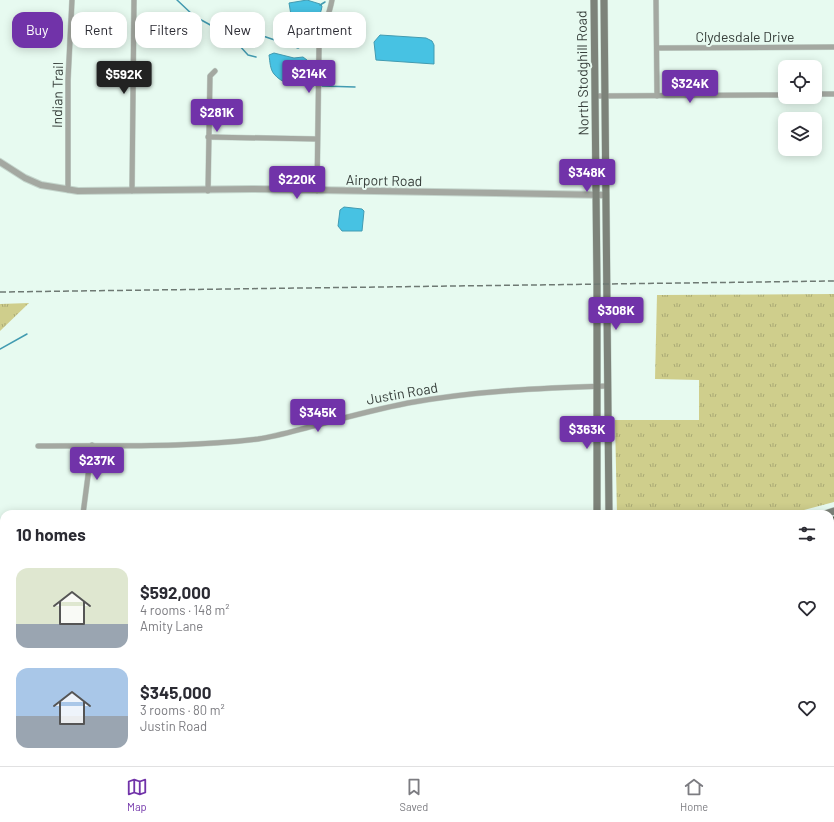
<!DOCTYPE html>
<meta charset="utf-8">
<style>
:root{--surface:#fff;--page:#f7f7f7;--text:#2b2b33;--muted:#7c7c81;--line:#e1e1e2;--accent:#7133a9}
body{margin:0;font-family:Barlow,sans-serif;background:var(--page);color:var(--text);height:100vh;display:flex;flex-direction:column;font-size:15px;white-space:nowrap}
*{box-sizing:border-box;margin:0}
p{font-size:13px;color:var(--muted)}
.icon{flex:none;width:22px;height:22px;fill:none;stroke:currentColor;stroke-width:2;stroke-linecap:round;stroke-linejoin:round}
.map{position:relative;flex:1;overflow:hidden}
.drawer{position:absolute;left:0px;top:510px;width:834px;height:256px;display:flex;flex-direction:column;background:var(--surface);border-radius:12px 12px 0 0;box-shadow:0 2px 10px #0003}
.drawer>*{flex:none}
.top-card{position:absolute;left:12px;top:12px;width:400px;height:36px;display:flex;gap:8px}
.tools{position:absolute;left:778px;top:60px;display:grid;gap:8px}
.tools a{display:grid;place-items:center;width:44px;height:44px;border-radius:8px;background:var(--surface);box-shadow:0 2px 10px #0003;font-size:20px}
.price{position:absolute;translate:-50% -34px;padding:0 9px;border-radius:4px;background:var(--accent);color:#fff;font-size:13px;line-height:26px;filter:drop-shadow(0 1px 2px #0008)}
.price::after{content:'';position:absolute;left:50%;top:24px;width:12px;height:9px;margin-left:-6px;background:inherit;clip-path:polygon(0 0,100% 0,50% 100%)}
.price.current{background:#222;color:#fff}
ul{padding:0;list-style:none}
li{display:flex;align-items:center;gap:12px;height:100px;padding:0 16px}
li span{display:grid;place-items:center;flex:none;width:112px;height:80px;border-radius:12px;color:#555}
li>.icon{margin-inline-start:auto}
span .icon{width:48px;height:48px;fill:#fffc;stroke-width:1}
li b{font-size:17px}
h2{display:flex;justify-content:space-between;align-items:center;height:48px;padding:0 16px;font-size:17px}
.chip{padding:0 14px;border-radius:12px;background:var(--surface);box-shadow:0 2px 10px #0003;font-size:14px;line-height:36px}
.chip.current{background:var(--accent);color:#fff}
.tab-bar{display:flex;justify-content:space-around;align-items:center;height:56px;border-top:1px solid var(--line);background:var(--surface);font-size:11px;color:var(--muted)}
.tab-bar a{display:grid;justify-items:center;gap:2px}
.tab-bar .current{color:var(--accent)}
.map>svg:first-child{display:block}
</style>
<div class="map">
<svg width="834" height="766" viewBox="0 0 834 766">
<defs>
<pattern id="grass-tufts" width="24" height="20" patternUnits="userSpaceOnUse"><rect width="24" height="20" fill="#cfce8c"/><path d="M3 7l-1-3M5 7V3M7 7l1-3M15 17l-1-3M17 17v-4M19 17l1-3" fill="none" stroke="#a9a974"/></pattern>
</defs>
<rect width="100%" height="100%" fill="#e7faf0"/>
<path fill="#d6f0e3" d="M176 762H473V766H163Z"/>
<g fill="url(#grass-tufts)">
<path d="M834 294V502L789 514H617L615 420H699V380L655 379 657 295Z"/>
<path d="M29 303 0 331V304Z"/>
</g>
<g fill="#47c2e3" stroke="#429bb1">
<path d="M307 0 320 4 322 6C321 16 311 35 300 34L292 21 289 3Z"/>
<path d="M380 35 426 38 432 41 434 45V64L376 60 374 42Z"/>
<path d="M274 53 294 58 303 57 307 60V84C297 88 281 83 274 74 270 69 270 62 269 55Z"/>
<path d="M344 207 362 209 364 211 362 231H342L338 226 340 210Z"/>
</g>
<g fill="none" stroke-linecap="round" stroke-linejoin="round">
<g stroke="#429bb1" stroke-width="1.5">
<path d="M177 0 194 16 214 27 221 33"/>
<path d="M320 5 325 2"/>
<path d="M304 33 305 42"/>
<path d="M225 34 232 42 238 44 252 37 263 36 298 48 303 45"/>
<path d="M238 44 248 55 256 57"/>
<path d="M306 84 313 86"/>
<path d="M322 86 355 87"/>
<path d="M0 349 27 334"/>
<path d="M475 766V762"/>
</g>
<g stroke="#c4d5cc" stroke-width="6">
<g id="minor">
<path d="M656 0 657 96"/>
<path d="M657 48 834 47"/>
<path d="M815 94H834"/>
<path d="M595 96 785 95"/>
<path d="M208 137 317 139"/>
<path d="M68 190V80L72 0"/>
<path d="M132 191 134 0"/>
<path d="M208 191 210 76 215 71"/>
<path d="M317 191 319 48C321 31 329 17 332 0"/>
<path d="M38 446C111 445 185 448 258 439 278 436 297 430 317 425 347 417 377 409 408 403 474 391 540 388 607 386"/>
<path d="M83 514 92 445"/>
<path d="M0 701 3 750"/>
<path d="M614 766 617 763H633L638 766"/>
<path d="M642 766 660 762"/>
</g>
</g>
<g stroke="#c4d5cc" stroke-width="8">
<path id="tertiary" d="M0 162 25 178 41 185 78 191 252 189 606 195"/>
</g>
<g stroke="#c4d5cc" stroke-width="8">
<g id="secondary">
<path d="M594 0 597 285V514"/>
<path d="M604 0 609 514"/>
<path d="M825 514 834 511"/>
<path d="M830 559 834 558"/>
<path d="M597 762V766"/>
<path d="M128 766 141 762"/>
<path d="M605 766V762"/>
</g>
</g>
<g stroke="#c4d5cc" stroke-width="10">
<g id="motorway">
<path d="M830 522 834 521"/>
<path d="M830 544 834 543"/>
<path d="M830 552 834 551"/>
<path d="M0 752 3 750"/>
<path d="M1 766 14 762"/>
<path d="M76 766 89 762"/>
</g>
</g>
<use href="#minor" stroke="#a4a8a1" stroke-width="5"/>
<use href="#tertiary" stroke="#a4a8a1" stroke-width="6"/>
<use href="#secondary" stroke="#7d837a" stroke-width="7"/>
<use href="#motorway" stroke="#4b5346" stroke-width="9"/>
<path stroke="#6e7973" stroke-width="1.5" stroke-dasharray="6 3" stroke-linecap="butt" d="M0 292 834 281"/>
</g>
<g text-anchor="middle" dominant-baseline="central" stroke-width="4" stroke-linejoin="round" paint-order="stroke">
<g font-size="14" fill="#373f3b" stroke="#e7faf0">
<text x="745" y="36">Clydesdale Drive</text>
<text transform="translate(582 73) rotate(-91)">North Stodghill Road</text>
<text transform="translate(57 95) rotate(-89)">Indian Trail</text>
<text transform="translate(384 180) rotate(1)">Airport Road</text>
<text transform="translate(402 393) rotate(-10)">Justin Road</text>
</g>
</g>
</svg>
<div class="tools">
<a><svg class="icon" aria-label="locate" viewBox="0 0 24 24"><circle cx="12" cy="12" r="6"/><path d="M12 2v4M12 18v4M2 12h4M18 12h4"/></svg></a>
<a><svg class="icon" aria-label="layers" viewBox="0 0 24 24"><path d="M12 4l9 5-9 5-9-5zM3 14l9 5 9-5"/></svg></a>
</div>
<b class="price" style="left:309px;top:94px">$214K</b>
<b class="price current" style="left:124px;top:95px">$592K</b>
<b class="price" style="left:690px;top:104px">$324K</b>
<b class="price" style="left:217px;top:133px">$281K</b>
<b class="price" style="left:587px;top:193px">$348K</b>
<b class="price" style="left:297px;top:200px">$220K</b>
<b class="price" style="left:616px;top:331px">$308K</b>
<b class="price" style="left:318px;top:433px">$345K</b>
<b class="price" style="left:587px;top:450px">$363K</b>
<b class="price" style="left:97px;top:481px">$237K</b>
<div class="top-card">
<a class="chip current">Buy</a>
<a class="chip">Rent</a>
<a class="chip">Filters</a>
<a class="chip">New</a>
<a class="chip">Apartment</a>
</div>
<section class="drawer">
<h2>10 homes<svg class="icon" aria-label="filters" viewBox="0 0 24 24"><path d="M4 7h16M4 17h16"/><circle cx="9" cy="7" r="2"/><circle cx="15" cy="17" r="2"/></svg></h2>
<ul>
<li><span style="background:linear-gradient(#dfe7d0 70%,#9aa5b1 0)"><svg class="icon" aria-label="home" viewBox="0 0 24 24"><path d="M3 11l9-7 9 7M6 9v11h12V9"/></svg></span><div><b>$592,000</b><p>4 rooms · 148 m²</p><p>Amity Lane</p></div><svg class="icon" aria-label="heart" viewBox="0 0 24 24"><path d="M12 20l-8-8c-3-5 5-10 8-4 3-6 11-1 8 4z"/></svg></li>
<li><span style="background:linear-gradient(#a9c7e8 60%,#9aa5b1 0)"><svg class="icon" aria-label="home" viewBox="0 0 24 24"><path d="M3 11l9-7 9 7M6 9v11h12V9"/></svg></span><div><b>$345,000</b><p>3 rooms · 80 m²</p><p>Justin Road</p></div><svg class="icon" aria-label="heart" viewBox="0 0 24 24"><path d="M12 20l-8-8c-3-5 5-10 8-4 3-6 11-1 8 4z"/></svg></li>
</ul>
</section>
</div>
<nav class="tab-bar">
<a class="current"><svg class="icon" aria-label="map" viewBox="0 0 24 24"><path d="M3 6l6-2 6 2 6-2v14l-6 2-6-2-6 2zM9 4v14M15 6v14"/></svg>Map</a>
<a><svg class="icon" aria-label="saved" viewBox="0 0 24 24"><path d="M7 4h10v16l-5-4-5 4z"/></svg>Saved</a>
<a><svg class="icon" aria-label="home" viewBox="0 0 24 24"><path d="M3 11l9-7 9 7M6 9v11h12V9"/></svg>Home</a>
</nav>
